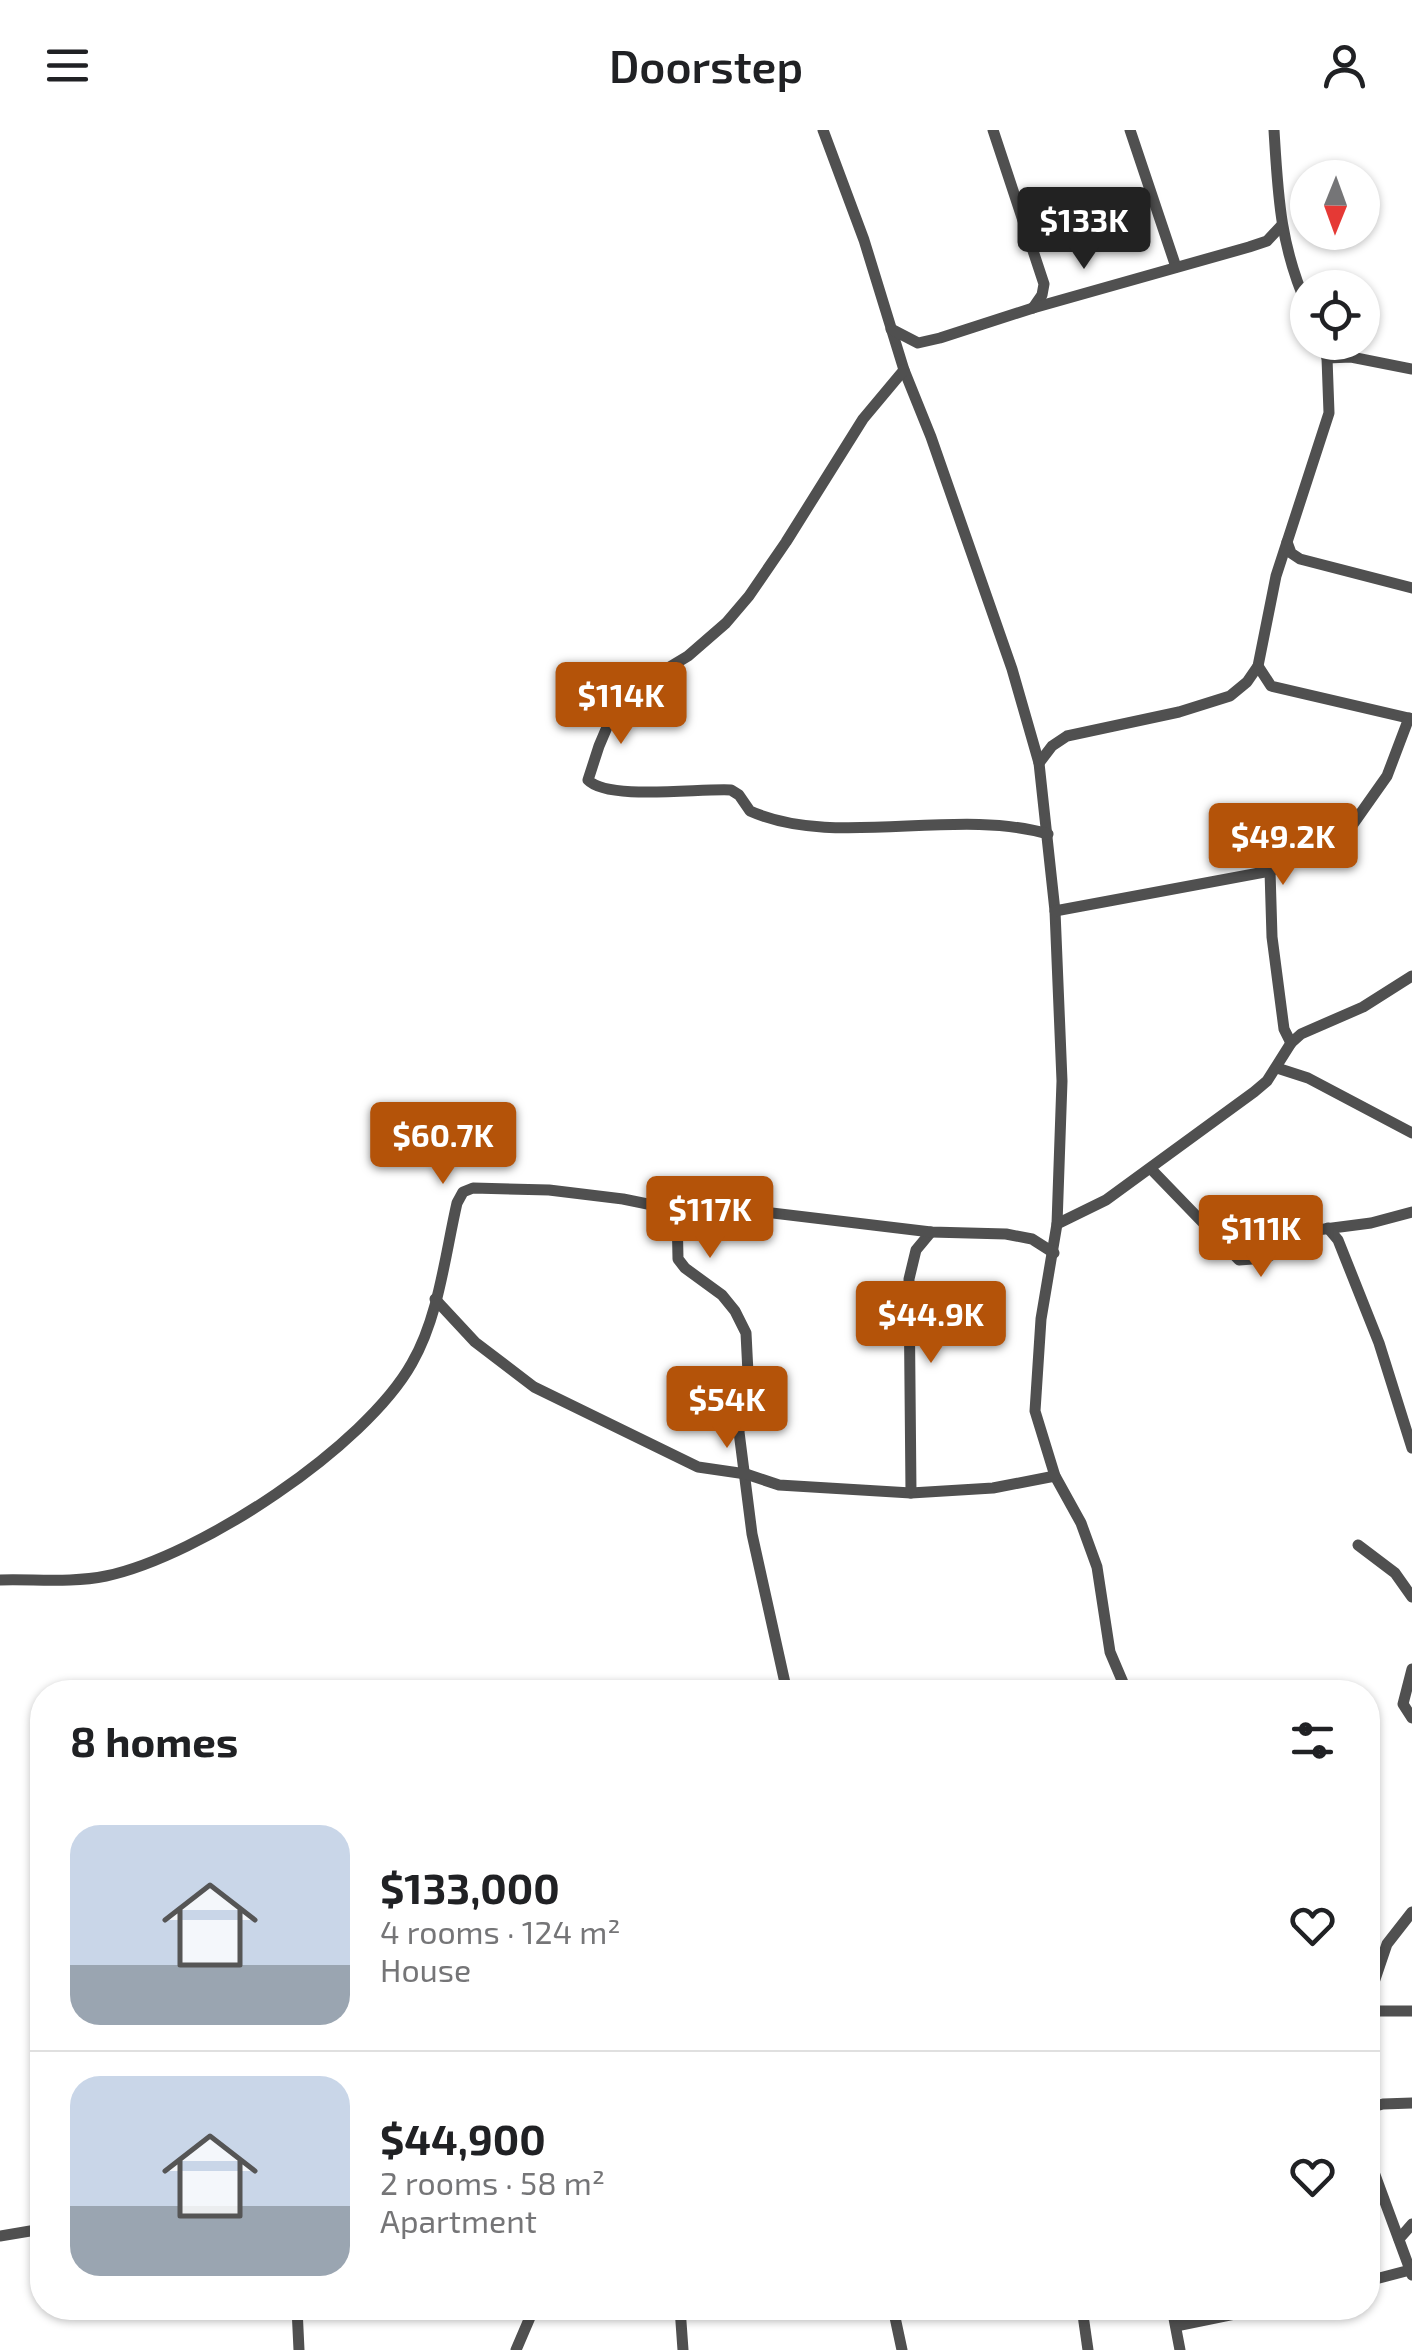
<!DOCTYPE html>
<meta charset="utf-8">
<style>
:root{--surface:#fff;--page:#f6f6f6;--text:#202124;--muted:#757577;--line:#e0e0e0;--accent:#b45309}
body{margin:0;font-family:"Exo 2",sans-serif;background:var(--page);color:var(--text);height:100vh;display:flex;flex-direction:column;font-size:38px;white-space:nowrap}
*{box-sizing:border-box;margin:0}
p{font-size:32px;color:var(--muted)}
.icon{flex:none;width:55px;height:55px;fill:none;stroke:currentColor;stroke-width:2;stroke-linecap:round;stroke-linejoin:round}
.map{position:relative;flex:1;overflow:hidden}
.panel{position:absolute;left:30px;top:1550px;width:1350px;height:640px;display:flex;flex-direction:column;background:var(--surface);border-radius:40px;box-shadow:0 2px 8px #0004}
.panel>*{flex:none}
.needle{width:65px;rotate:181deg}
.buttons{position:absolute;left:1290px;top:30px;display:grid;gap:20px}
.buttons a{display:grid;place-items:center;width:90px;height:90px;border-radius:50%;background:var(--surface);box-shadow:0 2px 8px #0004;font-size:50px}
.price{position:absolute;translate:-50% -85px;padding:0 22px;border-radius:10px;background:var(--accent);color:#fff;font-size:32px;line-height:65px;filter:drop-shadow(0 2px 5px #0008)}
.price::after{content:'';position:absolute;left:50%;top:60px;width:30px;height:22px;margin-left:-15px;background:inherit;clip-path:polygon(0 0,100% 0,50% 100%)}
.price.selected{background:#222;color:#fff}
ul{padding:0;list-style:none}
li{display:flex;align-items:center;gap:30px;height:250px;padding:0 40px}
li+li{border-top:2px solid var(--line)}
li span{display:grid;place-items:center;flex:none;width:280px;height:200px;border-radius:30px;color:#555}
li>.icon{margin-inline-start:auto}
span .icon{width:120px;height:120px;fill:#fffc;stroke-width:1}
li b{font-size:42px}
h2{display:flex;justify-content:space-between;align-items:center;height:120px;padding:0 40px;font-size:42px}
header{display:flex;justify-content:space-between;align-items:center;height:130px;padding:0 40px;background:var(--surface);font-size:45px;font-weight:600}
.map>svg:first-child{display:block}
</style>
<header><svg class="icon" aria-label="menu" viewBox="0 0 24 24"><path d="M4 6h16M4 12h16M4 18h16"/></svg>Doorstep<svg class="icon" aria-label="person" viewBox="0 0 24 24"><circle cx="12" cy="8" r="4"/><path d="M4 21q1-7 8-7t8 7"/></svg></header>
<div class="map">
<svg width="1412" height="2220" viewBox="0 0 1412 2220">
<rect width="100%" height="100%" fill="#fff"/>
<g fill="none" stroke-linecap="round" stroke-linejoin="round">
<g stroke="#505050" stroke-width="11">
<path d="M823 0 864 110 904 240 931 307 1012 539 1039 633 1055 781 1062 951 1057 1094 1041 1189 1035 1281 1055 1346 1081 1393 1097 1437 1110 1522 1127 1562"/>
<path d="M993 0 1044 154 1042 165 1033 178"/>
<path d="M1130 0 1176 137"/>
<path d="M1274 0C1278 66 1280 116 1308 178"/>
<path d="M891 199 918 213 940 208 1033 178 1249 117 1267 111 1281 96"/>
<path d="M1327 228 1351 227 1412 239"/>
<path d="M904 240 863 289 786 412 749 466 726 493 688 526 625 564 616 576 599 616 588 650C608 671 700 658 731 660L739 665 750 681C835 719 954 677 1048 704"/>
<path d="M1287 412 1291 423 1300 429 1412 458"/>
<path d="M1258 536 1271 556 1412 589"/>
<path d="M1039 633 1052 616 1067 606 1179 582 1230 566 1247 552 1258 536 1276 446 1329 283 1327 228 1322 212"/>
<path d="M1270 741 1272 807 1284 899 1291 913"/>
<path d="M1055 781 1270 741 1326 718 1351 697 1387 646 1409 588"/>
<path d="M1277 938 1308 948 1412 1003"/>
<path d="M1151 1039 1239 1130 1266 1128 1317 1100 1371 1093 1412 1082"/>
<path d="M677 1080 678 1129 685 1138 722 1165 735 1181 746 1203 748 1243 739 1302 752 1404 787 1562"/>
<path d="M1057 1094 1106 1070 1254 962 1267 951 1291 913 1301 904 1363 877 1412 846"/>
<path d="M1328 1098 1338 1110 1379 1213 1412 1318"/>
<path d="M435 1169 475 1212 534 1257 698 1337 746 1344 779 1355 911 1363 993 1358 1055 1346"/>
<path d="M911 1363 909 1149 916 1120 931 1102"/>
<path d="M1358 1415 1395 1443 1412 1467"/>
<path d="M0 1450C35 1449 72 1453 106 1446 200 1426 365 1317 412 1233 439 1186 445 1125 457 1073L463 1062 473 1058 549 1060 623 1069 677 1080 739 1079 931 1102 1006 1104 1032 1109 1054 1123"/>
<path d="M1412 1539 1403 1574 1412 1588"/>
<path d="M1368 1870 1387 1814 1412 1782"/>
<path d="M1368 1881H1412"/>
<path d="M1368 1978 1383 1974 1412 1973"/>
<path d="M1368 2026 1412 2145"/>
<path d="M0 2106 42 2099"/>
<path d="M1399 2109 1412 2094"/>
<path d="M1368 2151 1410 2140"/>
<path d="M297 2178 299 2220"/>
<path d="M680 2178 683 2220"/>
<path d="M893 2178 902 2220"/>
<path d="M1082 2178 1088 2220"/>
<path d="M1172 2178 1180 2220"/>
<path d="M1176 2196 1264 2178"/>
<path d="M516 2220 534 2178"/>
</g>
</g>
</svg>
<div class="buttons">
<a><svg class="needle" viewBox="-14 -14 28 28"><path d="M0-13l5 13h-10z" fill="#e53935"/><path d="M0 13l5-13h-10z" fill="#757577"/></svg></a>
<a><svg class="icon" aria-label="locate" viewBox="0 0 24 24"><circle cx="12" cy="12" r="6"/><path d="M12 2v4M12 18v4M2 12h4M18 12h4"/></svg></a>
</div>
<b class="price selected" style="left:1084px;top:142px">$133K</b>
<b class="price" style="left:621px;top:617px">$114K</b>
<b class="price" style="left:1283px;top:758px">$49.2K</b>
<b class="price" style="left:443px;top:1057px">$60.7K</b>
<b class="price" style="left:710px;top:1131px">$117K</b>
<b class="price" style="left:1261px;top:1150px">$111K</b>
<b class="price" style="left:931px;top:1236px">$44.9K</b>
<b class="price" style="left:727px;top:1321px">$54K</b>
<section class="panel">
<h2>8 homes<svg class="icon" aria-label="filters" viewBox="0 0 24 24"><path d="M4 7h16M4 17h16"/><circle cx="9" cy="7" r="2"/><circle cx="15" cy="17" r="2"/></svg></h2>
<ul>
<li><span style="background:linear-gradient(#c9d6e8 70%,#9aa5b1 0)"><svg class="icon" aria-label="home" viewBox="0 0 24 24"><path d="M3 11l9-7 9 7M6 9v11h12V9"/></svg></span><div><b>$133,000</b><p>4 rooms · 124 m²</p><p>House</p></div><svg class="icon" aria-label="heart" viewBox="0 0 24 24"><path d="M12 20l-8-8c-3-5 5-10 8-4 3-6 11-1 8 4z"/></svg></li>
<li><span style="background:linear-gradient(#c9d6e8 65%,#9aa5b1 0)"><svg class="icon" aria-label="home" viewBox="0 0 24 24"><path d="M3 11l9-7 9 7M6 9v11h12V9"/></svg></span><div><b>$44,900</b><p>2 rooms · 58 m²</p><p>Apartment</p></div><svg class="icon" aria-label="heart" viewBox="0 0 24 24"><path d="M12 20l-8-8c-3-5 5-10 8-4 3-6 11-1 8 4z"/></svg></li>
</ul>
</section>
</div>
